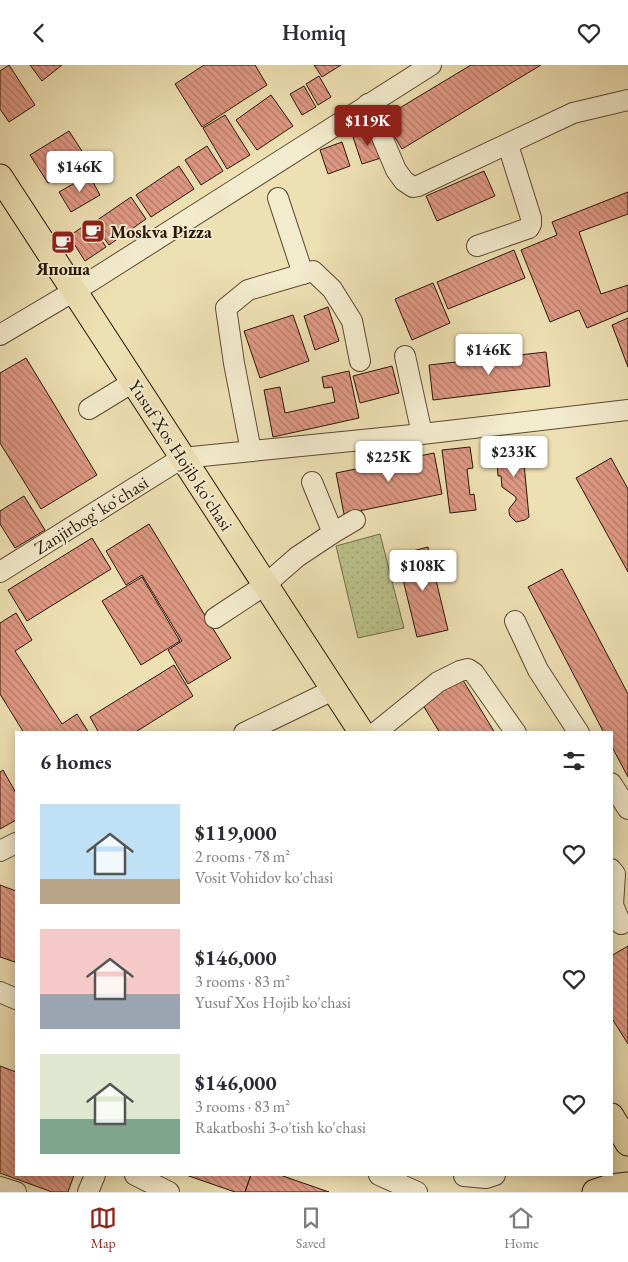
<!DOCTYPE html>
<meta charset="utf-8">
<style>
:root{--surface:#fff;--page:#f2f2f3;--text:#2b2b33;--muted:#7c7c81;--line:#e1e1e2;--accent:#8f2418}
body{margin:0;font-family:"EB Garamond",serif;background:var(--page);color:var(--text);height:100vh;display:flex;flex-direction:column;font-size:19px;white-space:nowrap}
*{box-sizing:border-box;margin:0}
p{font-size:16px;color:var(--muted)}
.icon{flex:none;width:28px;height:28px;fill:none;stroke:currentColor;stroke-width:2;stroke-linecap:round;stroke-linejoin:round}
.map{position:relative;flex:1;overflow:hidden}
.sheet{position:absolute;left:15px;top:666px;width:598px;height:445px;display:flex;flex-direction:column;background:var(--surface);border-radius:0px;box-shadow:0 2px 12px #0003}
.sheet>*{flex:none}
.price{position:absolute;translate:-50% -42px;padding:0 11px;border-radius:5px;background:#fff;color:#222;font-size:16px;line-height:32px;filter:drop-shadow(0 1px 2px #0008)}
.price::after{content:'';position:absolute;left:50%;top:30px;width:15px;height:11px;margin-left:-8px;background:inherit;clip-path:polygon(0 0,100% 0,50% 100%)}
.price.current{background:var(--accent);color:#fff}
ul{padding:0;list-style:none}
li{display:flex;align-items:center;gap:15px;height:125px;padding:0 25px}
li span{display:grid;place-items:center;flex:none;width:140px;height:100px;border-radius:0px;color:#555}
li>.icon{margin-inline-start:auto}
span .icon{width:60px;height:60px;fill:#fffc;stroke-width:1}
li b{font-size:21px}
h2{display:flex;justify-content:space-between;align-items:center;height:60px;padding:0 25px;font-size:21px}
header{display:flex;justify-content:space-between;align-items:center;height:65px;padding:0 25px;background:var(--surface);font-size:22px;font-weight:600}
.tabs{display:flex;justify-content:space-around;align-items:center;height:70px;border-top:1px solid var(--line);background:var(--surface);font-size:14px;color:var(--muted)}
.tabs a{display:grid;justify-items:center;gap:2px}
.tabs .current{color:var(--accent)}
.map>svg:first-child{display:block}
</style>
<header><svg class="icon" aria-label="back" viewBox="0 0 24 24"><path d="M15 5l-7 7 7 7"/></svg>Homiq<svg class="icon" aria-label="heart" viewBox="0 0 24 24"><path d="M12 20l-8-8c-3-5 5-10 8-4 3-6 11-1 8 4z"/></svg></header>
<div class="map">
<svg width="628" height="1127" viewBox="0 0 628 1127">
<defs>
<pattern id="grass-dots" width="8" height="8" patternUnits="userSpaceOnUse" patternTransform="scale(1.25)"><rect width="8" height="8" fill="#bac28b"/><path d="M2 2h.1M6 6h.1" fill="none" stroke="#a0a676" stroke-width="1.8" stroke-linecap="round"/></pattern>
<pattern id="building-back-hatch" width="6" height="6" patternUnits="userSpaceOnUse" patternTransform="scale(1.25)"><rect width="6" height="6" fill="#df9884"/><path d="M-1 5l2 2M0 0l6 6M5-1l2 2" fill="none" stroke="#b57b6a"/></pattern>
</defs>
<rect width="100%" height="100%" fill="#ede0b3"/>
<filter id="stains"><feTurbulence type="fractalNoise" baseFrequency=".004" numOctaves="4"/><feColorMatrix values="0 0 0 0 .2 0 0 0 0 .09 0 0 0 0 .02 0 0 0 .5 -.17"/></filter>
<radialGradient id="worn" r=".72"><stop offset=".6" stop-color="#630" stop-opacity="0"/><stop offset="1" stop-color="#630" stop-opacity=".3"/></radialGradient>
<path fill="url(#grass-dots)" stroke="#726c4a" d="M380 469 404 563 358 573 336 481Z"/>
<g fill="url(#building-back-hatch)" stroke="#2b1608">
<path d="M9 0 35 40 9 57 0 44V6Z"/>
<path d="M30 0H62L42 16Z"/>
<path d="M204 0H255L267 20 202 62 175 19Z"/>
<path d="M314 0H341L322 12Z"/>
<path d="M471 0H541L402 84 383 53Z"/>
<path d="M319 11 331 32 318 40 306 19Z"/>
<path d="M304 21 316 42 302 50 290 29Z"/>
<path d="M271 30 293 61 257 85 236 55Z"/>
<path d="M225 50 250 90 227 104 203 63Z"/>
<path d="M375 65 384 92 362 99 353 72Z"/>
<path d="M69 66 87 94 48 118 30 90Z"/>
<path d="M342 77 350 101 328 109 320 85Z"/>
<path d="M207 81 223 106 201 120 185 95Z"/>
<path d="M179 101 194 124 151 152 136 130Z"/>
<path d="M484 106 495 131 437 156 426 131Z"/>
<path d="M89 110 100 130 71 147 59 127Z"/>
<path d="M628 127V149L579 167 601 229 628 220V246L587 263 579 245 550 257 521 185 557 170 552 157Z"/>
<path d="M131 132 146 154 109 180 93 158Z"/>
<path d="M90 157 106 182 85 196 69 171Z"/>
<path d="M514 185 525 213 448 244 437 217Z"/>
<path d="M433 218 450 258 412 275 395 234Z"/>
<path d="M328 242 339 276 315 285 304 251Z"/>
<path d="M293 250 309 296 260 313 244 266Z"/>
<path d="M628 253V302L612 260Z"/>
<path d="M546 287 550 321 433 335 429 300Z"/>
<path d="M26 293 97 410 41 444 0 378V308Z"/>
<path d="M392 301 399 328 360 338 353 311Z"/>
<path d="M349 306 359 353 273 372 264 325 280 322 285 348 335 337 332 322 324 323 322 312Z"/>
<path d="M522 377 529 452 525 455 516 457 510 451 509 447V444L516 435V432L502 422 501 411H498L496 380Z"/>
<path d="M470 382 473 403 467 404 470 430 474 429 476 445 450 448 442 385Z"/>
<path d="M434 388 442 429 344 449 336 408Z"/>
<path d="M611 393 628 424V507L576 413Z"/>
<path d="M24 431 45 465 15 483 0 459V446Z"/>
<path d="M149 459 231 593 188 619 168 585 182 576 142 510 126 520 106 486Z"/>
<path d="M92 473 111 504 27 556 8 525Z"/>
<path d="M428 482 448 565 417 572 397 490Z"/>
<path d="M562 504 628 629V712L611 680V668H604L528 522Z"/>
<path d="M142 512 180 576 141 600 102 536Z"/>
<path d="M16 548 32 575 15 586 62 659 77 649 89 668H24L0 629V558Z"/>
<path d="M174 600 193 631 134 668H99L90 652Z"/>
<path d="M461 612 495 668H440L421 637Z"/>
<path d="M3 705 16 728V755L0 764V707Z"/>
<path d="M0 820 16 826V894L15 897 0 892Z"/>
<path d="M628 881V979L611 952V891Z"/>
<path d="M0 1001 16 1007V1110H74L68 1127H52L0 1108Z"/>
<path d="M186 1110H251L245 1127H235Z"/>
<path d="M251 1110H280L329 1127H245Z"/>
</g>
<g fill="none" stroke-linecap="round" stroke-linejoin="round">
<g stroke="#5c4833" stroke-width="22">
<g id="minor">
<path d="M368 39 396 105 404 116 413 122 418 121 573 48 628 35"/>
<path d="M278 133 303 209"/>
<path d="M477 181 529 163 531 159V153L508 80"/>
<path d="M0 270 91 216 431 0"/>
<path d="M405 291 422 369"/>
<path d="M89 344 133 317"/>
<path d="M251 386 234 298 226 243 248 225 313 206 332 224 352 256 360 296"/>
<path d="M312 417 333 468"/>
<path d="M0 507 182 393 422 369 628 345"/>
<path d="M215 553 265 520 297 492 333 468 355 455"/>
<path d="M515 556 538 605 579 668"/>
<path d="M244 668 333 625"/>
<path d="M375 668 438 617 460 606 468 604 474 608 516 668"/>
<path d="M611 718 628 744"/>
<path d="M0 786 16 778"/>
<path d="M611 804 615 809 613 840 621 859"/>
<path d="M0 927 16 934"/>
<path d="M135 1110 169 1127"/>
<path d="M379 1110 417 1127"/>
<path d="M464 1111 486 1113 495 1110"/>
<path d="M0 1122 16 1127"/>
<path d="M88 1127 95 1110"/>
</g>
</g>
<g stroke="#2b1608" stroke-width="27">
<g id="major">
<path d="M0 112 362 668"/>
<path d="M611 1051 628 1078"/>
<path d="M595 1127 610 1122 628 1120"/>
</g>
</g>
<use href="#minor" stroke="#f3ebce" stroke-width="20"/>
<use href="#major" stroke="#ede0b3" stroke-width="25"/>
</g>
<defs>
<g id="cafe-square" transform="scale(1.25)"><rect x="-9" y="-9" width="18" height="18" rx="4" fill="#8f2418" stroke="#f3ebce"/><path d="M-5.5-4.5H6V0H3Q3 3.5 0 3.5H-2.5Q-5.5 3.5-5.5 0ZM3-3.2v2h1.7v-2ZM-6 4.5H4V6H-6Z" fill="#fff"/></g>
</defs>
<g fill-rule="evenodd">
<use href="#cafe-square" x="93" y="166"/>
<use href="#cafe-square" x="63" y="177"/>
</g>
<g text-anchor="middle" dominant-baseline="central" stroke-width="4" stroke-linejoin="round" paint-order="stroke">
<g font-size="18" font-weight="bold" fill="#2b1608" stroke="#f3ebce" text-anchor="start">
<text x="110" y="166">Moskva Pizza</text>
<text x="63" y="203" text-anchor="middle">Япоша</text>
</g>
<g font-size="18" fill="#2b1608" stroke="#f3ebce">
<text transform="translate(181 390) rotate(57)">Yusuf Xos Hojib ko'chasi</text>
<text transform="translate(91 450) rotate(-32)">Zanjirbogʻ koʻchasi</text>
</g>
</g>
<rect width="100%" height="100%" filter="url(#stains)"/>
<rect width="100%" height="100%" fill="url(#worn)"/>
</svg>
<b class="price current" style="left:368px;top:82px">$119K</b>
<b class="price" style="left:80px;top:128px">$146K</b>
<b class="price" style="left:489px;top:311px">$146K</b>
<b class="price" style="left:514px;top:413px">$233K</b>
<b class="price" style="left:389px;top:418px">$225K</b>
<b class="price" style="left:423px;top:527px">$108K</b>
<section class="sheet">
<h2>6 homes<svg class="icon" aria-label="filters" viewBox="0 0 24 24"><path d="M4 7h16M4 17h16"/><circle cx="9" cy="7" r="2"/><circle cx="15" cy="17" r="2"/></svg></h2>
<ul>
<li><span style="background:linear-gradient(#bfe0f5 75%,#b9a48a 0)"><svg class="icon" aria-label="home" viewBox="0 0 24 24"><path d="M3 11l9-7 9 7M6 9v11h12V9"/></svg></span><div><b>$119,000</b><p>2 rooms · 78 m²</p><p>Vosit Vohidov ko'chasi</p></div><svg class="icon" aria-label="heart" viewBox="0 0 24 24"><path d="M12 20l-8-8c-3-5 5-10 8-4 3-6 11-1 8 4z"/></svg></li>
<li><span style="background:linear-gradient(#f6c9c9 65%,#9aa5b1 0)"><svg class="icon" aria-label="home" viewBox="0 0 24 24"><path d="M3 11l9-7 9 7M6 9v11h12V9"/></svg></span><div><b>$146,000</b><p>3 rooms · 83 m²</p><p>Yusuf Xos Hojib ko'chasi</p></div><svg class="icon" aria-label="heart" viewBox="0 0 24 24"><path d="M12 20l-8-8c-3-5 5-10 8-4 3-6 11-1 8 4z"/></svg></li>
<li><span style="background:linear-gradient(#dfe7d0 65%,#7fa58c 0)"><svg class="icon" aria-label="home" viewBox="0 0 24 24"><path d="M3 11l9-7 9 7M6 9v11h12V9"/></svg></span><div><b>$146,000</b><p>3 rooms · 83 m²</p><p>Rakatboshi 3-o'tish ko'chasi</p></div><svg class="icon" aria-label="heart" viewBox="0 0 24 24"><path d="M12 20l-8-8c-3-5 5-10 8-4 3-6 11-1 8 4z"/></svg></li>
</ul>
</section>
</div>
<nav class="tabs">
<a class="current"><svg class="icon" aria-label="map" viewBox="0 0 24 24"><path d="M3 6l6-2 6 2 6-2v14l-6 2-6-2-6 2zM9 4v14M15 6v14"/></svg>Map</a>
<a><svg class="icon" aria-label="saved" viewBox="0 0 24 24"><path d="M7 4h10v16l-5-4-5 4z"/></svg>Saved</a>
<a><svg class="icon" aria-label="home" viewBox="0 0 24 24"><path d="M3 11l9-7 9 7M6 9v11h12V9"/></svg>Home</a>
</nav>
